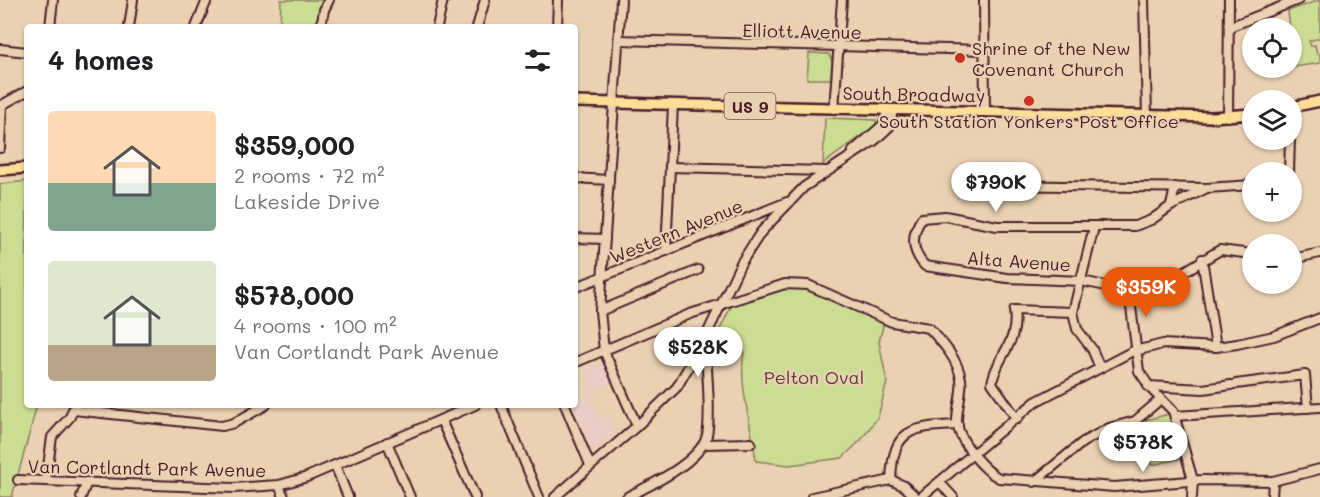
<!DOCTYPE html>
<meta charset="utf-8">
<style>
:root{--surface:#fff;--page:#f2f2f2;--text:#202124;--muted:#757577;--accent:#ea580c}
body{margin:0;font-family:Mali,sans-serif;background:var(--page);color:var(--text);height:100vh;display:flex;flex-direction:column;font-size:22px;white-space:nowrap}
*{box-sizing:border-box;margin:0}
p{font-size:20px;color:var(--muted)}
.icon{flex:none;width:33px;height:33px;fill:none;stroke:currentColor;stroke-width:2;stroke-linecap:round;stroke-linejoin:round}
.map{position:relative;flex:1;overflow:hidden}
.details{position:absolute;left:24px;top:24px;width:554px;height:384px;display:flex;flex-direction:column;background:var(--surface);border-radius:6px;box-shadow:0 2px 4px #0004}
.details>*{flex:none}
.controls{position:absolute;left:1242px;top:18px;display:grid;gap:12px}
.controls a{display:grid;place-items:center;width:60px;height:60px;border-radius:50%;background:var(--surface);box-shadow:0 2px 4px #0004;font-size:30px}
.price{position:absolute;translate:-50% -51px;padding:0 14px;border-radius:21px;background:#fff;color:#222;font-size:20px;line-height:39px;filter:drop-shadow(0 2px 3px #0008)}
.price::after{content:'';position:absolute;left:50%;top:36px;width:18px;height:14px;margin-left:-9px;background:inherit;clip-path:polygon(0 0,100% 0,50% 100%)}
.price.current{background:var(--accent);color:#fff}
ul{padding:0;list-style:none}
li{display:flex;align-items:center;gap:18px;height:150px;padding:0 24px}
li span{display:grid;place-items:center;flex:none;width:168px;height:120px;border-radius:6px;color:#555}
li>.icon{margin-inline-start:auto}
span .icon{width:72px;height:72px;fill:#fffc;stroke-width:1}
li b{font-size:26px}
h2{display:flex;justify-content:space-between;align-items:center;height:72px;padding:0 24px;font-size:26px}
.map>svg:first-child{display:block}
</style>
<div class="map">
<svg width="1320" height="497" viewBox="0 0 1320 497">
<rect width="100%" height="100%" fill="#ead1b2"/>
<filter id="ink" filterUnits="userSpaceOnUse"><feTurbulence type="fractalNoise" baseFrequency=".0167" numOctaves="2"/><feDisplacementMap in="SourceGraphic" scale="12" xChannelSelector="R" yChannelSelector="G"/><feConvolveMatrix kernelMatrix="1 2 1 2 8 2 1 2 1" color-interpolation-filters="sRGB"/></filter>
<g filter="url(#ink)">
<path fill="#eacdc4" d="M604 362 613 383 592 392 594 398 592 399 599 418 609 414 615 431 592 451 575 408V400L590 393 588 389 591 387 585 373 589 371 588 368Z"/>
<g fill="#cadd92" stroke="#8a7e5e" stroke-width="1.5">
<path d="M281 0H322L315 25 280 24Z"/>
<path d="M1320 0V38L1309 41 1311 46 1315 45 1317 54H1320V63L1295 67 1288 11Z"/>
<path d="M809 53 829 54 832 61 831 79H807Z"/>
<path d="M825 118 876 120V125L823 164Z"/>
<path d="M27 181V405H37L12 497H0V184Z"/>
<path d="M792 287 805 288 884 322 879 342 887 382 878 417 861 440 842 458 789 465 756 461C752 425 738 387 744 351L715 339 732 305Z"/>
<path d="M1169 414 1180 459 1152 465 1142 421Z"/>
</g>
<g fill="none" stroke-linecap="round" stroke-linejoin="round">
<g stroke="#4a1f2b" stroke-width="12">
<g id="minor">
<path d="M621 0 600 311 604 351 637 426"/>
<path d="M984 0 985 112"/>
<path d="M1144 0 1147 116"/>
<path d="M50 27 53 0"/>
<path d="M129 27 133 0"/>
<path d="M196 27 207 0"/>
<path d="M321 27 324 10 329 0"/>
<path d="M437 27 443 0"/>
<path d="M477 27 485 0"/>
<path d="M557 27 558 0"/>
<path d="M1229 27 1298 0"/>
<path d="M619 40 984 50"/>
<path d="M0 49 27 52"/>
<path d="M0 106 27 91"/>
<path d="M834 109 842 0"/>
<path d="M1228 117 1229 0"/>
<path d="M0 148 2 106"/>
<path d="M853 151 884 124 887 110"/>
<path d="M670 167 826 171"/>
<path d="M1289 172 1290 140"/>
<path d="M574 178 609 180"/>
<path d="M994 185 1207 188 1252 185"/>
<path d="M1207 188 1171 206 1151 220 1135 226H997L945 216 922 218C911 234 911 251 925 266L1007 278 1082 281 1129 291 1144 289 1177 276 1220 250 1252 254"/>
<path d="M1171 206 1175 187"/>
<path d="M1094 227 1073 312 1077 329 1092 349 1100 368"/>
<path d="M574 238 605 239"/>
<path d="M666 251 673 105"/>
<path d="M1202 259 1216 347"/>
<path d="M1292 259 1320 253"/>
<path d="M574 288 787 202"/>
<path d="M1129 291 1139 371 1151 389 1173 411 1193 480 1192 497"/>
<path d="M600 311 698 270"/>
<path d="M574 363 690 314 785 284 808 285 892 322 929 328C942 342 958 359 961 379 963 392 957 407 957 420 957 439 983 470 999 478L1114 487 1202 480 1273 481 1320 469"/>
<path d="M1236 384 1305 375 1308 408"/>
<path d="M1148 386 1203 389 1231 385"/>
<path d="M501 405 539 497"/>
<path d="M565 405 590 465"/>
<path d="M74 410 222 426 234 423 266 405"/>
<path d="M1175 416 1320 407"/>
<path d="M1017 419 992 383C997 354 1019 345 1014 310L1073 312"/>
<path d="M441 420 475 497"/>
<path d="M387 442 410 497"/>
<path d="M704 444 751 443"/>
<path d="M335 465 348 497"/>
<path d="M18 480 234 488 279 485 307 477 475 405"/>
<path d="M891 480C893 428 911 427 958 425"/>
<path d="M46 481 52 437 70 417 74 407"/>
<path d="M1034 482 1083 442 1109 428 1135 421 1161 399"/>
<path d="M940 483 953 497"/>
<path d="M279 485 284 497"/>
<path d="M81 497 87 482"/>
<path d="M555 497 637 426 677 387 705 338 741 263 761 232 804 187 874 141 890 126 893 110"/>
<path d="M627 497C651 485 693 465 705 441 713 426 706 360 705 340"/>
<path d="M812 497 891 480 904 486 916 497"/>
<path d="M921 497 1035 402 1131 352 1163 344 1216 347 1237 344 1274 336 1320 318"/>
<path d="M1272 497 1273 481"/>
</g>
</g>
<g stroke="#4a1f2b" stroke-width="14">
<g id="major">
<path d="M574 102 1212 117 1252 114"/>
<path d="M1292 107 1320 101"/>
<path d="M0 170 27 168"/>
</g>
</g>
<use href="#minor" stroke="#ead1b2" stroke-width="8"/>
<use href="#major" stroke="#fdde96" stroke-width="9"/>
</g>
</g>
<g fill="#c8321e" stroke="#ead1b2" stroke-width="2">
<circle cx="960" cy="58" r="6"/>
<circle cx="1029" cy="101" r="6"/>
</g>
<g text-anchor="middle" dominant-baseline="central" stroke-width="4.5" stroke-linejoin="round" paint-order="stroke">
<rect fill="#ead1b2" stroke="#7a5454" stroke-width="1.5" x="724.5" y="93" width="51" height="26" rx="4.5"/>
<g font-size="16" font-weight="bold" fill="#4a1f2b">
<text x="750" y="106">US 9</text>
</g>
<g font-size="18" fill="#4a1f2b" stroke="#ead1b2">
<text transform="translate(802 31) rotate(1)">Elliott Avenue</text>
<text transform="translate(914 94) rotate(1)">South Broadway</text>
<text transform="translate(676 231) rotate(-22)">Western Avenue</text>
<text transform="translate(1019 261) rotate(4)">Alta Avenue</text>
<text transform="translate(147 468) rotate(1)">Van Cortlandt Park Avenue</text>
</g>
<g font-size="18" fill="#4a1f2b" stroke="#ead1b2" text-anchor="start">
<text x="972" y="48">Shrine of the New<tspan x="972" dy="21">Covenant Church</tspan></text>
<text x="1029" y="121" text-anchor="middle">South Station Yonkers Post Office</text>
</g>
<g font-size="18" fill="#5d3c3a" stroke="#ead1b2">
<text x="814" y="377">Pelton Oval</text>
</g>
</g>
</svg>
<div class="controls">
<a><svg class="icon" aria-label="locate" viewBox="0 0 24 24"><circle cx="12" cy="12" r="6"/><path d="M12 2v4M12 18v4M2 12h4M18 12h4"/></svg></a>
<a><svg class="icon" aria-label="layers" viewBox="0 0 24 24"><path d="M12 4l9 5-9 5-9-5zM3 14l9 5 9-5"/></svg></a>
<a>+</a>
<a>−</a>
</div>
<b class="price" style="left:996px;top:213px">$790K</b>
<b class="price current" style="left:1146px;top:318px">$359K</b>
<b class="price" style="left:698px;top:378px">$528K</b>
<b class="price" style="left:1143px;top:473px">$578K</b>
<section class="details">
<h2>4 homes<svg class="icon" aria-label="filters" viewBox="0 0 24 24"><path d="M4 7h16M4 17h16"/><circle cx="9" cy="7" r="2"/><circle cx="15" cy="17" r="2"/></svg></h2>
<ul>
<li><span style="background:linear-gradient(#ffd9b3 60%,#7fa58c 0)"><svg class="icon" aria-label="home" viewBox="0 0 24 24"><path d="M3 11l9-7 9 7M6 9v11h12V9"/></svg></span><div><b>$359,000</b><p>2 rooms · 72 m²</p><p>Lakeside Drive</p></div></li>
<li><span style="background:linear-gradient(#dfe7d0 70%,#b9a48a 0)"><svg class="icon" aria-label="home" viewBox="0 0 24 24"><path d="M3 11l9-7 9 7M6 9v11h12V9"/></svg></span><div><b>$578,000</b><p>4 rooms · 100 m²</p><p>Van Cortlandt Park Avenue</p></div></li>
</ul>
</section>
</div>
